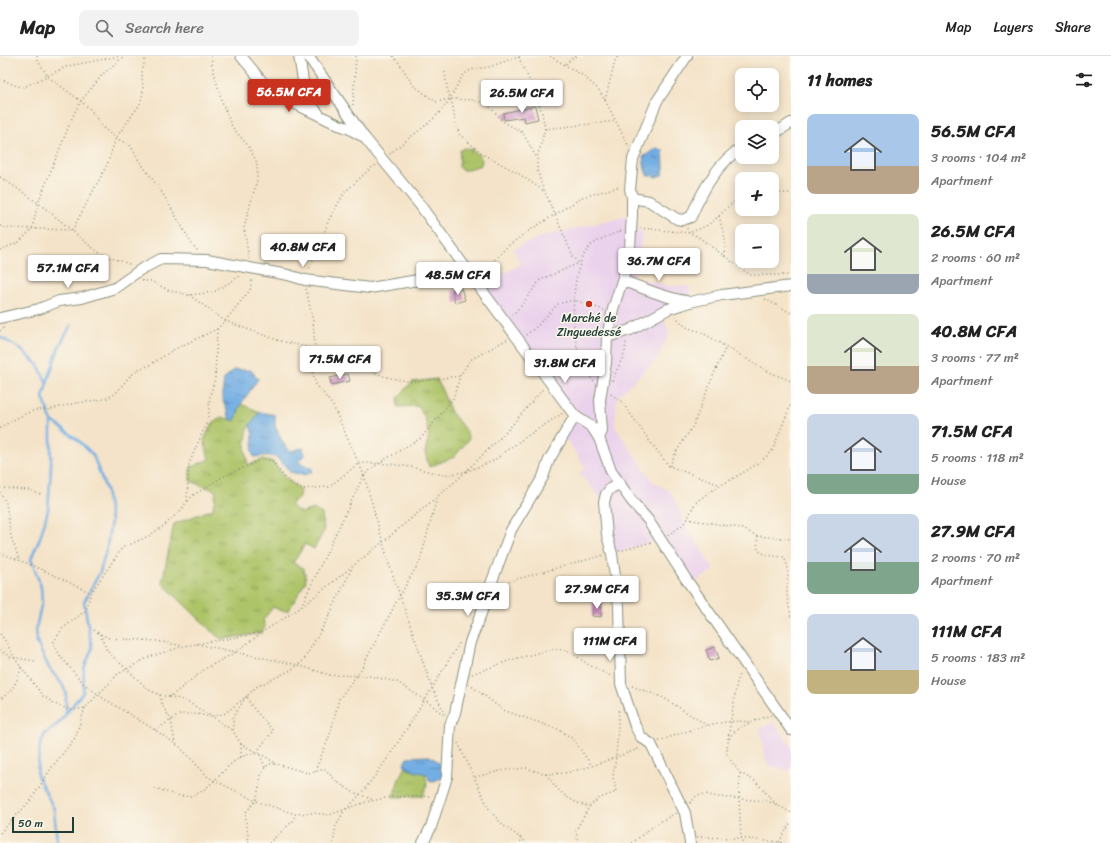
<!DOCTYPE html>
<meta charset="utf-8">
<style>
:root{--surface:#fff;--page:#f2f2f2;--text:#222;--muted:#767676;--line:#e0e0e0;--accent:#c8321e}
body{margin:0;font-family:Sriracha,sans-serif;background:var(--page);color:var(--text);height:100vh;display:flex;flex-direction:column;font-size:15px;white-space:nowrap}
*{box-sizing:border-box;margin:0}
p{font-size:13px;color:var(--muted)}
.icon{flex:none;width:22px;height:22px;fill:none;stroke:currentColor;stroke-width:2;stroke-linecap:round;stroke-linejoin:round}
.map{position:relative;flex:1;overflow:hidden}
.panel{display:flex;flex-direction:column;background:var(--surface);width:320px}
.panel>*{flex:none}
.fabs{position:absolute;left:735px;top:12px;display:grid;gap:8px}
.fabs a{display:grid;place-items:center;width:44px;height:44px;border-radius:8px;background:var(--surface);box-shadow:0 2px 10px #0003;font-size:20px}
.scale{position:absolute;left:12px;bottom:10px;width:62px;box-sizing:border-box;padding-left:4px;border:2px solid #1f3d34;border-top:0;font-size:11px;line-height:14px;white-space:nowrap;color:#1f3d34;-webkit-text-stroke:3px #fbf7ec;paint-order:stroke}
.price{position:absolute;translate:-50% -34px;padding:0 9px;border-radius:4px;background:#fff;color:#222;font-size:13px;line-height:26px;filter:drop-shadow(0 1px 2px #0008)}
.price::after{content:'';position:absolute;left:50%;top:24px;width:12px;height:9px;margin-left:-6px;background:inherit;clip-path:polygon(0 0,100% 0,50% 100%)}
.price.on{background:var(--accent);color:#fff}
ul{padding:0;list-style:none}
li{display:flex;align-items:center;gap:12px;height:100px;padding:0 16px}
li span{display:grid;place-items:center;flex:none;width:112px;height:80px;border-radius:8px;color:#555}
li>.icon{margin-inline-start:auto}
span .icon{width:48px;height:48px;fill:#fffc;stroke-width:1}
li b{font-size:17px}
h2{display:flex;justify-content:space-between;align-items:center;height:48px;padding:0 16px;font-size:17px}
header{display:flex;align-items:center;gap:24px;box-sizing:border-box;height:56px;padding:0 20px;background:var(--surface);border-bottom:1px solid var(--line)}
header strong{font-size:19px}
nav{display:flex;gap:22px;margin-inline-start:auto;font-size:14px}
.search{width:280px;height:36px;background:var(--page);display:flex;align-items:center;gap:10px;box-sizing:border-box;padding:0 14px;border-radius:8px;color:var(--muted);font-size:15px}
main{display:flex;flex:1;min-height:0}
.map>svg:first-child{display:block}
</style>
<header>
<strong>Map</strong>
<div class="search"><svg class="icon" aria-label="search" viewBox="0 0 24 24"><circle cx="10" cy="10" r="6"/><path d="M15 15l6 6"/></svg>Search here</div>
<nav><a>Map</a><a>Layers</a><a>Share</a></nav>
</header>
<main>
<div class="map">
<svg width="791" height="787" viewBox="0 0 791 787">
<defs>
<pattern id="grass-tufts" width="24" height="20" patternUnits="userSpaceOnUse"><rect width="24" height="20" fill="#aec469"/><path d="M3 7l-1-3M5 7V3M7 7l1-3M15 17l-1-3M17 17v-4M19 17l1-3" fill="none" stroke="#8da057"/></pattern>
<pattern id="water-ripples" width="26" height="14" patternUnits="userSpaceOnUse"><rect width="26" height="14" fill="#72ade3"/><path d="M2 4q2-2 4 0t4 0M15 11q2-2 4 0t4 0" fill="none" stroke="#5d8eb9"/></pattern>
<pattern id="building-cross-hatch" width="8" height="8" patternUnits="userSpaceOnUse"><rect width="8" height="8" fill="#d593ca"/><path d="M0 0l8 8M0 8l8-8" fill="none" stroke="#ac79a5"/></pattern>
</defs>
<rect width="100%" height="100%" fill="#fbf7ec"/>
<filter id="ink" filterUnits="userSpaceOnUse"><feTurbulence type="fractalNoise" baseFrequency=".025" numOctaves="2"/><feDisplacementMap in="SourceGraphic" scale="8" xChannelSelector="R" yChannelSelector="G"/><feConvolveMatrix kernelMatrix="1 2 1 2 8 2 1 2 1" color-interpolation-filters="sRGB"/></filter>
<filter id="wash" filterUnits="userSpaceOnUse"><feTurbulence type="fractalNoise" baseFrequency=".012" numOctaves="4" result="noise"/><feDisplacementMap in="SourceGraphic" scale="16" xChannelSelector="R" yChannelSelector="G"/><feGaussianBlur stdDeviation="0.9" result="paint"/><feColorMatrix in="noise" values="0 0 0 0 0 0 0 0 0 0 0 0 0 0 0 0 0 1.4 0 .05"/><feComposite in="paint" operator="in"/></filter>
<g filter="url(#wash)">
<rect width="100%" height="100%" fill="#f4e3c8"/>
<g fill="#ead1ec">
<path d="M632 159 631 171 644 176 632 221 668 230H690V246L660 258 670 276 656 304 617 341 615 371 653 426 671 436 686 470 714 514 690 529 660 483 612 498 604 446 579 417 586 412 558 371 574 360 478 229 521 209 513 193 543 180Z"/>
<path d="M773 666 791 690V712L789 715 767 709 760 673Z"/>
</g>
<g fill="url(#grass-tufts)" stroke="#66804e">
<path d="M464 92C472 93 478 96 482 104L481 109 466 114H461L459 111 460 94Z"/>
<path d="M437 323 451 356 466 375 469 383 454 401 429 411 425 396 429 379 425 362 418 350 398 351V342L412 326Z"/>
<path d="M241 348 260 356 248 372 245 391 248 409 263 403 272 405 286 423 300 433 299 441 290 449 301 457 313 453 322 458 324 475 314 493 305 488 293 507 304 512 306 525 289 554 282 555 273 551 263 564 265 571 261 577 224 583 218 581 162 527 174 468 213 453 216 435 190 425V412L209 403 204 384 211 369 221 361 234 364Z"/>
<path d="M405 711 410 714 425 717 427 728 423 740 393 741 400 720Z"/>
</g>
<g fill="url(#water-ripples)" stroke="#48758c">
<path d="M657 92 663 94 664 112 662 119 655 121 652 119H647L645 113 643 100 648 99 650 96Z"/>
<path d="M234 314H251L258 323 241 348 235 365 230 363 222 341 224 323Z"/>
<path d="M260 356 275 359V370L283 387 290 395 303 392 305 398 298 406 312 412V416L304 419 290 416C277 400 276 398 254 401L252 395 253 379 250 369Z"/>
<path d="M429 700C437 703 446 712 445 721L433 725 429 724 428 719C421 715 408 716 404 708L408 701Z"/>
</g>
<g fill="none" stroke-linecap="round" stroke-linejoin="round">
<g stroke="#72ade3" stroke-width="2.5">
<path d="M0 281 19 292 38 309 47 327 43 341 51 364 78 384 93 399 106 434 111 465 107 490 100 516 84 546 92 592 84 613 83 636 58 668 45 678 40 689 37 719 54 753 57 787"/>
<path d="M47 327 59 291 71 269"/>
<path d="M51 365V412L48 454 40 482 31 503 41 531 42 546 36 572 37 587 49 612 62 628 66 637V656"/>
</g>
</g>
<g id="blocks">
<g fill="url(#building-cross-hatch)">
<path d="M535 50 538 63 525 66 524 61 504 64 503 57Z"/>
<path d="M461 232 465 244 455 247 452 235Z"/>
<path d="M348 318 350 325 331 329 330 322Z"/>
<path d="M593 547H602L601 561 592 560Z"/>
<path d="M715 591 719 602 710 605 706 594Z"/>
</g>
</g>
</g>
<g filter="url(#ink)">
<use href="#blocks" fill-opacity="0" stroke="#8a907e" stroke-width="1"/>
<g fill="none" stroke-linecap="round" stroke-linejoin="round">
<g stroke="#8a907e" stroke-width="12">
<g id="minor">
<path d="M241 0 271 36 339 69 348 72 360 79"/>
<path d="M299 0 306 43 318 57"/>
<path d="M308 0 364 81 420 149 478 229 575 360 592 371 599 382 611 415 620 428 630 443 648 464 686 523 791 674"/>
<path d="M772 79 791 67"/>
<path d="M632 142 649 145 677 163 682 164 691 161C701 137 719 104 742 92"/>
<path d="M623 225C644 232 664 242 686 245"/>
<path d="M0 262 39 253 59 245 82 242 115 232 140 214 161 203 207 204 288 219 305 224 370 232 424 223 446 221 474 223"/>
<path d="M607 281 630 274 668 253 690 246 722 239 791 230"/>
<path d="M599 382 602 375 600 344 606 307 607 281 613 253 626 212 630 192 632 159V142L630 133 633 103 657 45 687 0"/>
<path d="M620 428 611 432 606 438 604 446 607 479 612 498 619 550 621 628 635 670 641 681 651 688 685 757 690 787"/>
<path d="M423 787 431 771 447 721 450 669 455 657 470 586 487 542 491 528 511 474 543 421 549 404 575 360"/>
</g>
</g>
<g stroke="#8a907e" stroke-width="1.5" stroke-dasharray="1 3" stroke-linecap="butt">
<path d="M37 0 38 5 48 21 81 45 91 54 102 71 116 82 131 90 138 103 161 135 192 188 198 195"/>
<path d="M211 0 213 13 221 43 232 71 249 91 257 107V124L244 172 249 203"/>
<path d="M393 0 400 8 413 29 436 46 450 43 473 44 487 48 504 66 523 77 536 101"/>
<path d="M550 0 582 19 598 33 605 44 629 91"/>
<path d="M566 8 573 1 577 0"/>
<path d="M445 16 447 32 453 51 456 70 460 79 484 99 516 116 544 135"/>
<path d="M0 23 17 30 24 31 68 10 120 0"/>
<path d="M605 44 615 5 618 0"/>
<path d="M353 49 356 0"/>
<path d="M545 73 616 65"/>
<path d="M390 98C406 83 425 72 440 56 444 51 448 46 451 41 455 34 459 23 466 17 472 11 484 13 492 10 503 6 511 3 522 0"/>
<path d="M0 121C20 134 39 147 57 162 71 173 86 188 100 197 110 203 121 204 131 209"/>
<path d="M772 137H791"/>
<path d="M719 160 725 183V201"/>
<path d="M0 170 8 172 72 174"/>
<path d="M640 172 689 177 708 169 719 160 730 149 742 140"/>
<path d="M687 172 689 177 697 180 750 219H791"/>
<path d="M72 174 75 169 107 109 116 82 140 48 143 37 142 16 146 0"/>
<path d="M0 194 19 186 32 173 38 147 72 62 81 45 103 18 124 0"/>
<path d="M308 216 329 164 344 137 371 112 376 109"/>
<path d="M482 219 485 217 496 202 508 190 527 176 583 141 618 131H620"/>
<path d="M142 225H151L168 234 189 239 214 236 240 220"/>
<path d="M306 233 313 265 315 293 313 318 316 328 333 350 364 419 388 505 432 632 445 658"/>
<path d="M189 239 225 265 280 285 315 293 386 321 412 326 460 320"/>
<path d="M765 243 791 257"/>
<path d="M512 259 521 250 540 224 579 207 573 200 541 127 537 113V102L545 73 542 57 534 34 518 0"/>
<path d="M675 260 686 271 701 276 769 316 791 325"/>
<path d="M217 273 215 322 210 340 208 363 189 408 187 445 182 453 166 468 149 480 122 492 91 537 85 555 62 573 53 587 61 601 84 628 103 642 155 674 180 691 208 721 256 745 295 758 313 757 329 759 366 746 390 741 431 740"/>
<path d="M0 275 4 271"/>
<path d="M526 279 536 271 558 248 574 244 604 254"/>
<path d="M594 325 591 322C586 313 580 304 578 295 571 270 571 215 587 194 594 184 610 180 621 175"/>
<path d="M612 325 625 296 626 284"/>
<path d="M611 338 622 346 651 387 669 410 720 429"/>
<path d="M0 372C11 365 35 350 47 354L76 347 105 343 116 337 129 321 139 313 150 309 173 294 217 273 225 265 250 234 252 222"/>
<path d="M670 410 676 396 693 370 713 320 726 291"/>
<path d="M0 432 29 434 42 439"/>
<path d="M0 436 6 447 11 481 20 505"/>
<path d="M188 445 192 440 222 421 263 403 272 405 286 423 300 433 329 431 359 407 390 408 411 411 442 419 465 416 493 405 524 382 563 357"/>
<path d="M687 463 741 472 757 480 791 483"/>
<path d="M668 479C674 475 681 471 685 466 691 458 692 449 700 443 723 425 752 416 772 395L791 348"/>
<path d="M757 480 758 494C765 500 774 500 783 501 791 510 787 526 787 538 788 546 790 555 791 563"/>
<path d="M619 495 652 486"/>
<path d="M0 497C31 508 61 522 91 537"/>
<path d="M499 532 510 525 604 499"/>
<path d="M301 550 364 419 379 407 421 382 453 343 460 320 470 304 508 283"/>
<path d="M94 574 100 578 109 582 157 585 183 590"/>
<path d="M0 578C9 588 12 600 21 611 18 624 13 636 0 643"/>
<path d="M100 578 107 595 149 634 160 639 169 641 175 637 205 613 236 596 260 578"/>
<path d="M197 588 298 609 329 619 370 620 397 626 425 644 444 659"/>
<path d="M0 594 10 601 36 605"/>
<path d="M21 611 43 640 57 649 71 654 85 652 118 618 149 601 184 590 261 577 300 552 383 486 457 424 505 377 543 333"/>
<path d="M472 618 511 604 553 593 567 594 589 609 611 620"/>
<path d="M469 628 503 654 560 674 573 683 592 710"/>
<path d="M632 630 664 642 708 670"/>
<path d="M160 639 162 649 171 664 175 687"/>
<path d="M169 641C185 642 197 652 211 660L224 658 247 640"/>
<path d="M246 641 233 661V675L241 688 258 697"/>
<path d="M771 659C758 664 731 671 728 686 727 690 727 695 727 699L740 717 755 725 776 748 791 757"/>
<path d="M155 674 181 658H197L213 661 233 675"/>
<path d="M728 683 737 626 740 618"/>
<path d="M659 685C688 675 720 662 750 666"/>
<path d="M458 687 490 755 503 769 527 787"/>
<path d="M241 688V701"/>
<path d="M265 711 258 694 273 675 250 648 247 640 256 631 291 614 303 605 327 564 352 512"/>
<path d="M315 715 330 679 339 643 360 615 400 539 420 505 437 442"/>
<path d="M740 717 739 742 741 782 743 787"/>
<path d="M546 718C560 737 565 743 589 751"/>
<path d="M475 721 505 714 526 712 545 718 565 717 592 710 641 692"/>
<path d="M155 732C165 735 179 742 190 740 215 736 230 693 259 698 264 699 270 704 275 707"/>
<path d="M690 747 696 740 705 738 718 741 765 745 776 748"/>
<path d="M346 753C366 734 382 711 397 688 419 654 439 620 460 586"/>
<path d="M0 777 31 744 52 711 75 682 85 652"/>
<path d="M520 781 521 787"/>
<path d="M697 781 739 782 785 787"/>
<path d="M779 786 791 766"/>
<path d="M249 787 245 757 256 745 261 720 265 711 270 708H277L308 717 325 713 337 726 353 736 374 744"/>
<path d="M269 787 294 764 295 758"/>
<path d="M333 787 336 770 344 755"/>
<path d="M578 787 576 774 589 751 598 743 616 736 613 720 616 702 619 653"/>
<path d="M632 787 656 768 676 757"/>
</g>
<use href="#minor" stroke="#fff" stroke-width="10"/>
</g>
</g>
<circle fill="#c8321e" stroke="#fbf7ec" stroke-width="1.5" cx="589" cy="248" r="4"/>
<g text-anchor="middle" dominant-baseline="central" stroke-width="3" stroke-linejoin="round" paint-order="stroke">
<g font-size="12" fill="#1f3d34" stroke="#fbf7ec">
<text x="589" y="262">Marché de<tspan x="589" dy="14">Zinguedessé</tspan></text>
</g>
</g>
</svg>
<div class="fabs">
<a><svg class="icon" aria-label="locate" viewBox="0 0 24 24"><circle cx="12" cy="12" r="6"/><path d="M12 2v4M12 18v4M2 12h4M18 12h4"/></svg></a>
<a><svg class="icon" aria-label="layers" viewBox="0 0 24 24"><path d="M12 4l9 5-9 5-9-5zM3 14l9 5 9-5"/></svg></a>
<a>+</a>
<a>−</a>
</div>
<div class="scale">50 m</div>
<b class="price on" style="left:289px;top:57px">56.5M CFA</b>
<b class="price" style="left:522px;top:58px">26.5M CFA</b>
<b class="price" style="left:303px;top:212px">40.8M CFA</b>
<b class="price" style="left:659px;top:226px">36.7M CFA</b>
<b class="price" style="left:68px;top:233px">57.1M CFA</b>
<b class="price" style="left:458px;top:240px">48.5M CFA</b>
<b class="price" style="left:340px;top:324px">71.5M CFA</b>
<b class="price" style="left:565px;top:328px">31.8M CFA</b>
<b class="price" style="left:597px;top:554px">27.9M CFA</b>
<b class="price" style="left:468px;top:561px">35.3M CFA</b>
<b class="price" style="left:610px;top:606px">111M CFA</b>
</div>
<section class="panel">
<h2>11 homes<svg class="icon" aria-label="filters" viewBox="0 0 24 24"><path d="M4 7h16M4 17h16"/><circle cx="9" cy="7" r="2"/><circle cx="15" cy="17" r="2"/></svg></h2>
<ul>
<li><span style="background:linear-gradient(#a9c7e8 65%,#b9a48a 0)"><svg class="icon" aria-label="home" viewBox="0 0 24 24"><path d="M3 11l9-7 9 7M6 9v11h12V9"/></svg></span><div><b>56.5M CFA</b><p>3 rooms · 104 m²</p><p>Apartment</p></div></li>
<li><span style="background:linear-gradient(#dfe7d0 75%,#9aa5b1 0)"><svg class="icon" aria-label="home" viewBox="0 0 24 24"><path d="M3 11l9-7 9 7M6 9v11h12V9"/></svg></span><div><b>26.5M CFA</b><p>2 rooms · 60 m²</p><p>Apartment</p></div></li>
<li><span style="background:linear-gradient(#dfe7d0 65%,#b9a48a 0)"><svg class="icon" aria-label="home" viewBox="0 0 24 24"><path d="M3 11l9-7 9 7M6 9v11h12V9"/></svg></span><div><b>40.8M CFA</b><p>3 rooms · 77 m²</p><p>Apartment</p></div></li>
<li><span style="background:linear-gradient(#c9d6e8 75%,#7fa58c 0)"><svg class="icon" aria-label="home" viewBox="0 0 24 24"><path d="M3 11l9-7 9 7M6 9v11h12V9"/></svg></span><div><b>71.5M CFA</b><p>5 rooms · 118 m²</p><p>House</p></div></li>
<li><span style="background:linear-gradient(#c9d6e8 60%,#7fa58c 0)"><svg class="icon" aria-label="home" viewBox="0 0 24 24"><path d="M3 11l9-7 9 7M6 9v11h12V9"/></svg></span><div><b>27.9M CFA</b><p>2 rooms · 70 m²</p><p>Apartment</p></div></li>
<li><span style="background:linear-gradient(#c9d6e8 70%,#c2b280 0)"><svg class="icon" aria-label="home" viewBox="0 0 24 24"><path d="M3 11l9-7 9 7M6 9v11h12V9"/></svg></span><div><b>111M CFA</b><p>5 rooms · 183 m²</p><p>House</p></div></li>
</ul>
</section>
</main>
